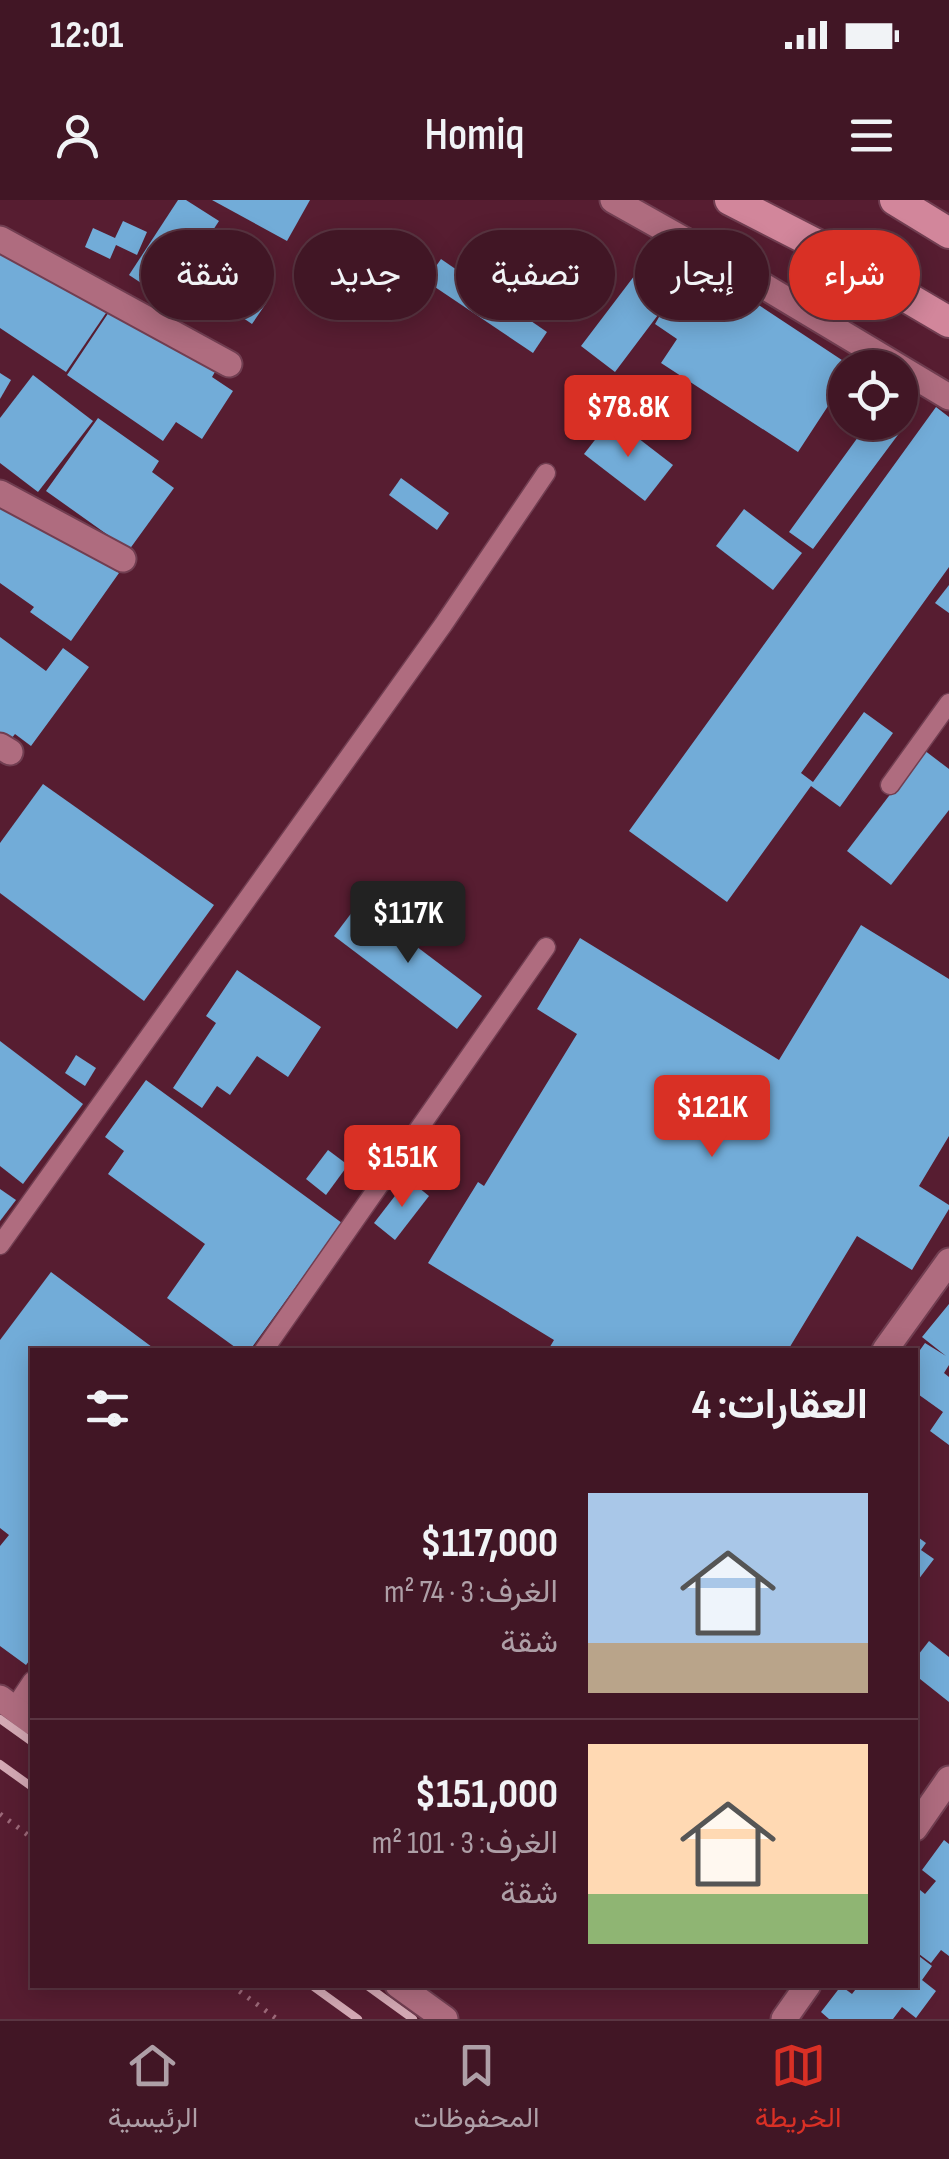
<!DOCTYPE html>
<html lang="ar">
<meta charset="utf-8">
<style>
:root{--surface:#411625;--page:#481f2d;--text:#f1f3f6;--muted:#ae9fa7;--line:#5a3542;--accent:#d93025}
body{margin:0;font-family:"Sofia Sans Condensed",Vazirmatn,sans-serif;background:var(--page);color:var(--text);direction:rtl;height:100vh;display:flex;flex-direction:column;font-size:38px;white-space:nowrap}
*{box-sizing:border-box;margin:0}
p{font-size:32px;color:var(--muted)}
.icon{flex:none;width:55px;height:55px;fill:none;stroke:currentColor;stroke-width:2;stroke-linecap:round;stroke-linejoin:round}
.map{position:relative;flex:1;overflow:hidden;direction:ltr}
.panel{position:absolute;left:30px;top:1148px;width:888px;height:640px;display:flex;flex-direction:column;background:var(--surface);border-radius:0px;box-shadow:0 5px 25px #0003,0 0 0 2px var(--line);direction:rtl}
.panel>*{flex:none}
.hud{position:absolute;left:30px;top:30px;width:890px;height:90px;direction:rtl;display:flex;gap:20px}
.controls{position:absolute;left:828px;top:150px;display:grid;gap:20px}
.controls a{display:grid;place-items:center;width:90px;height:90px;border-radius:50%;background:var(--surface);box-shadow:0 5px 25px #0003,0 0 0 2px var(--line);font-size:50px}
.price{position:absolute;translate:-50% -85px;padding:0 22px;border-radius:10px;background:var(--accent);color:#fff;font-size:32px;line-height:65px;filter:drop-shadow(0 2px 5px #0008)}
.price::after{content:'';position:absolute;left:50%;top:60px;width:30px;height:22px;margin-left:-15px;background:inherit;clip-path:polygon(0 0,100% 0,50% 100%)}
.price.active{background:#222;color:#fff}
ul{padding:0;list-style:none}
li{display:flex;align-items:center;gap:30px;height:250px;padding:0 50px}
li+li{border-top:2px solid var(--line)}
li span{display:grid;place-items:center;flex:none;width:280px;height:200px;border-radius:0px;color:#555}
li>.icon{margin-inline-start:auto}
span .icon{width:120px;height:120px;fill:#fffc;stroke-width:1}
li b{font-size:42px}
h2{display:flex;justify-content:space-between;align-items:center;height:120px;padding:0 50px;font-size:42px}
.tag{padding:0 35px;border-radius:45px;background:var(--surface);box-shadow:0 5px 25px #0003,0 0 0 2px var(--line);font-size:35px;line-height:90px}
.tag.active{background:var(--accent);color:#fff}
.status{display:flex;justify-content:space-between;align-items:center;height:70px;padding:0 50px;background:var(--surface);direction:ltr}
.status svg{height:28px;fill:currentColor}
header{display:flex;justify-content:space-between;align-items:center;height:130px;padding:0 50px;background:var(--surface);font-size:45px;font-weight:600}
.tab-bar{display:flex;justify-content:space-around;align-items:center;height:140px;border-top:2px solid var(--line);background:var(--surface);font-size:28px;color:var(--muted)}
.tab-bar a{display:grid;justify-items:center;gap:5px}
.tab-bar .active{color:var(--accent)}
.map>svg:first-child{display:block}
</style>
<div class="status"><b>12:01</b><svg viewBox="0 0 49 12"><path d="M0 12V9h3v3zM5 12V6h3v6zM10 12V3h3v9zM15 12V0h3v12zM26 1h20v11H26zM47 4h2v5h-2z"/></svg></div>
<header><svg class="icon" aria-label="menu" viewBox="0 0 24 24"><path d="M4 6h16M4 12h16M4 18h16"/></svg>Homiq<svg class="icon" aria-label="person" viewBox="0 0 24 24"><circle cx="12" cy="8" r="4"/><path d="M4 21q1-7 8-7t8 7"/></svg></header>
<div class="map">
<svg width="949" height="1819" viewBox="0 0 949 1819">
<rect width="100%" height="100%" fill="#571d31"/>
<g fill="#72acd8">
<path d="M178 0H186L219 21 167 100 129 75Z"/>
<path d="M212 0H310L287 41Z"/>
<path d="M123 21 147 32 137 55 116 45 110 59 85 47 93 28 115 38Z"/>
<path d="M220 32 251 53 233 80 267 102 252 124 188 81Z"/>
<path d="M660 42 693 67 695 63 854 168H845V180L798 252 661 163 677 139 655 124 667 103 615 172 581 146Z"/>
<path d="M0 48 106 113 66 172 0 128Z"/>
<path d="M441 59 547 132 533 153 426 81Z"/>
<path d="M113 106 187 156 192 147 219 165 212 177 233 191 202 239 176 222 163 241 67 175Z"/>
<path d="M0 173 11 180 0 199Z"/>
<path d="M33 175 93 221 38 292 0 263V218Z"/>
<path d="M936 207 949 217V367L801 573 813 582 864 512 893 533 840 607 811 586 727 702 629 631Z"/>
<path d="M900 213 909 220 813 349 789 332 869 222H900Z"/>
<path d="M98 218 159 261 152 272 174 288 129 350 46 291Z"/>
<path d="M612 218 673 265 645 301 584 254Z"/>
<path d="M401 278 449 313 437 330 389 295Z"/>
<path d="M0 302 31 324 37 316 119 373 71 441 30 412 34 407 0 383Z"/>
<path d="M744 309 802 353 773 390 716 346Z"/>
<path d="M949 385V413L935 403Z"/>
<path d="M0 437 46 471 63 448 89 467 31 546 15 534 7 544 0 539Z"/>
<path d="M924 550 949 569V610L891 685 847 651Z"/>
<path d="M43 584 214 705 144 801 0 693V643Z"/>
<path d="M359 703 482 796 457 829 334 736Z"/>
<path d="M861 725 949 779V936L919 986 949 1005V1009L912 1070 857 1036 788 1150H548L554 1140 428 1063 478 982 484 986 577 834 537 809 580 738 779 860Z"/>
<path d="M237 770 321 827 288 877 257 856 230 895 217 886 202 908 173 888 216 823 206 816Z"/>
<path d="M0 841 83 904 23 984 0 966Z"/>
<path d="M76 855 96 868 85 886 65 873Z"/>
<path d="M146 880 342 1023 250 1150H239L167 1098 205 1044 108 974 124 951 105 937Z"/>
<path d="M328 950 348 965 326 995 306 979Z"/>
<path d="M408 979 429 996 395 1040 374 1023Z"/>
<path d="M0 989 16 1000 0 1021Z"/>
<path d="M51 1072 156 1150H32V1457L26 1465 0 1446V1346L9 1335 0 1328V1140Z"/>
<path d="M949 1104V1165L944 1173 949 1177V1245L930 1231 943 1212 915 1192V1157L925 1143 946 1156 922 1137Z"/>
<path d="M915 1335 926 1343 921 1350 934 1359 915 1384Z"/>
<path d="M929 1441 949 1457V1502L915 1475V1459Z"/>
<path d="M944 1640 949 1644V1756L941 1750 931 1763 915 1751V1686L925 1694 936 1681 922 1670Z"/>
<path d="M915 1753 932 1766 922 1780 936 1791 916 1818 902 1807 893 1819H829L821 1812 841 1786 852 1794 859 1785H915Z"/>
</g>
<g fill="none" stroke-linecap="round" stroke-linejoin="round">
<g stroke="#713e51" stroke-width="21">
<g id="service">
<path d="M890 585 949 503"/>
<path d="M0 1045 443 425 546 273"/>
<path d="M264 1150 546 747"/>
<path d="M14 1508 32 1481"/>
</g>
</g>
<g stroke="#713e51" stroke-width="29">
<g id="minor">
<path d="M613 0 732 67 949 197"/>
<path d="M0 39 229 164"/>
<path d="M0 293 123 359"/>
<path d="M0 546 10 552"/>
<path d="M885 1150 949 1061"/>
<path d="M915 1628 949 1579"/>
<path d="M784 1819 808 1785"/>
</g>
</g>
<g stroke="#713e51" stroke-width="29">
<g id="tertiary">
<path d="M0 1498 32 1522"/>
<path d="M398 1785 445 1819"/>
</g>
</g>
<g stroke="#713e51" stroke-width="34">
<g id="motorway">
<path d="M730 0 818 45 949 122"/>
<path d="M895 0 949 33"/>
</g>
</g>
<g stroke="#9c6979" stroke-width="5" stroke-dasharray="2.5 8" stroke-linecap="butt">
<path d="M0 1614 32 1638"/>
<path d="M231 1785 277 1819"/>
</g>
<use href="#service" stroke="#af6c7f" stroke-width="18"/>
<use href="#minor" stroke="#af6c7f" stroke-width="25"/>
<use href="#tertiary" stroke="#af6c7f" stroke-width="25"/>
<use href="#motorway" stroke="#d2869b" stroke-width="30"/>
<g stroke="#d4a9b4" stroke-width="8">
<path d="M0 1519 32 1542"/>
<path d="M0 1564 32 1587"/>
<path d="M311 1785 358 1819"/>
<path d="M366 1785 413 1819"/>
</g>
</g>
</svg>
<div class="controls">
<a><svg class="icon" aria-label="locate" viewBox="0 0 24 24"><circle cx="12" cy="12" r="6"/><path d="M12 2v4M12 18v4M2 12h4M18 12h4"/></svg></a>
</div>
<b class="price" style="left:628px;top:260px">$78.8K</b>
<b class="price active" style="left:408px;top:766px">$117K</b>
<b class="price" style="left:712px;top:960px">$121K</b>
<b class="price" style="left:402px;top:1010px">$151K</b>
<div class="hud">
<a class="tag active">شراء</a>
<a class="tag">إيجار</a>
<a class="tag">تصفية</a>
<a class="tag">جديد</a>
<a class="tag">شقة</a>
</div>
<section class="panel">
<h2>العقارات: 4<svg class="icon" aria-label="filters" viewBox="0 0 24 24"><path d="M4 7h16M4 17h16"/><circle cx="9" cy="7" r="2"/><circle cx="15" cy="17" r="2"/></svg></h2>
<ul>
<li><span style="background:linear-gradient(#a9c7e8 75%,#b9a48a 0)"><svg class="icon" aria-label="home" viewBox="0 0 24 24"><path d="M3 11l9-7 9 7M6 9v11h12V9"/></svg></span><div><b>$117,000</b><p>الغرف: 3 · 74 m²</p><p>شقة</p></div></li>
<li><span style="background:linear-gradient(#ffd9b3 75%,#8fb573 0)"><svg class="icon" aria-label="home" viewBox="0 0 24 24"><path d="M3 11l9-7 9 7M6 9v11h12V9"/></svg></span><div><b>$151,000</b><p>الغرف: 3 · 101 m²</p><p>شقة</p></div></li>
</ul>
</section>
</div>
<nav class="tab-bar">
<a class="active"><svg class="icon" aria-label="map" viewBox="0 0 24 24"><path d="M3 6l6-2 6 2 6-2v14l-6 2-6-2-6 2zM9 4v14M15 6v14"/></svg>الخريطة</a>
<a><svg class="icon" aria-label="saved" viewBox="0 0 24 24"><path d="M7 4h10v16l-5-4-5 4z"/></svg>المحفوظات</a>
<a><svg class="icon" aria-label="home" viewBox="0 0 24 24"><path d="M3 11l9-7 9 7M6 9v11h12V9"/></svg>الرئيسية</a>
</nav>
